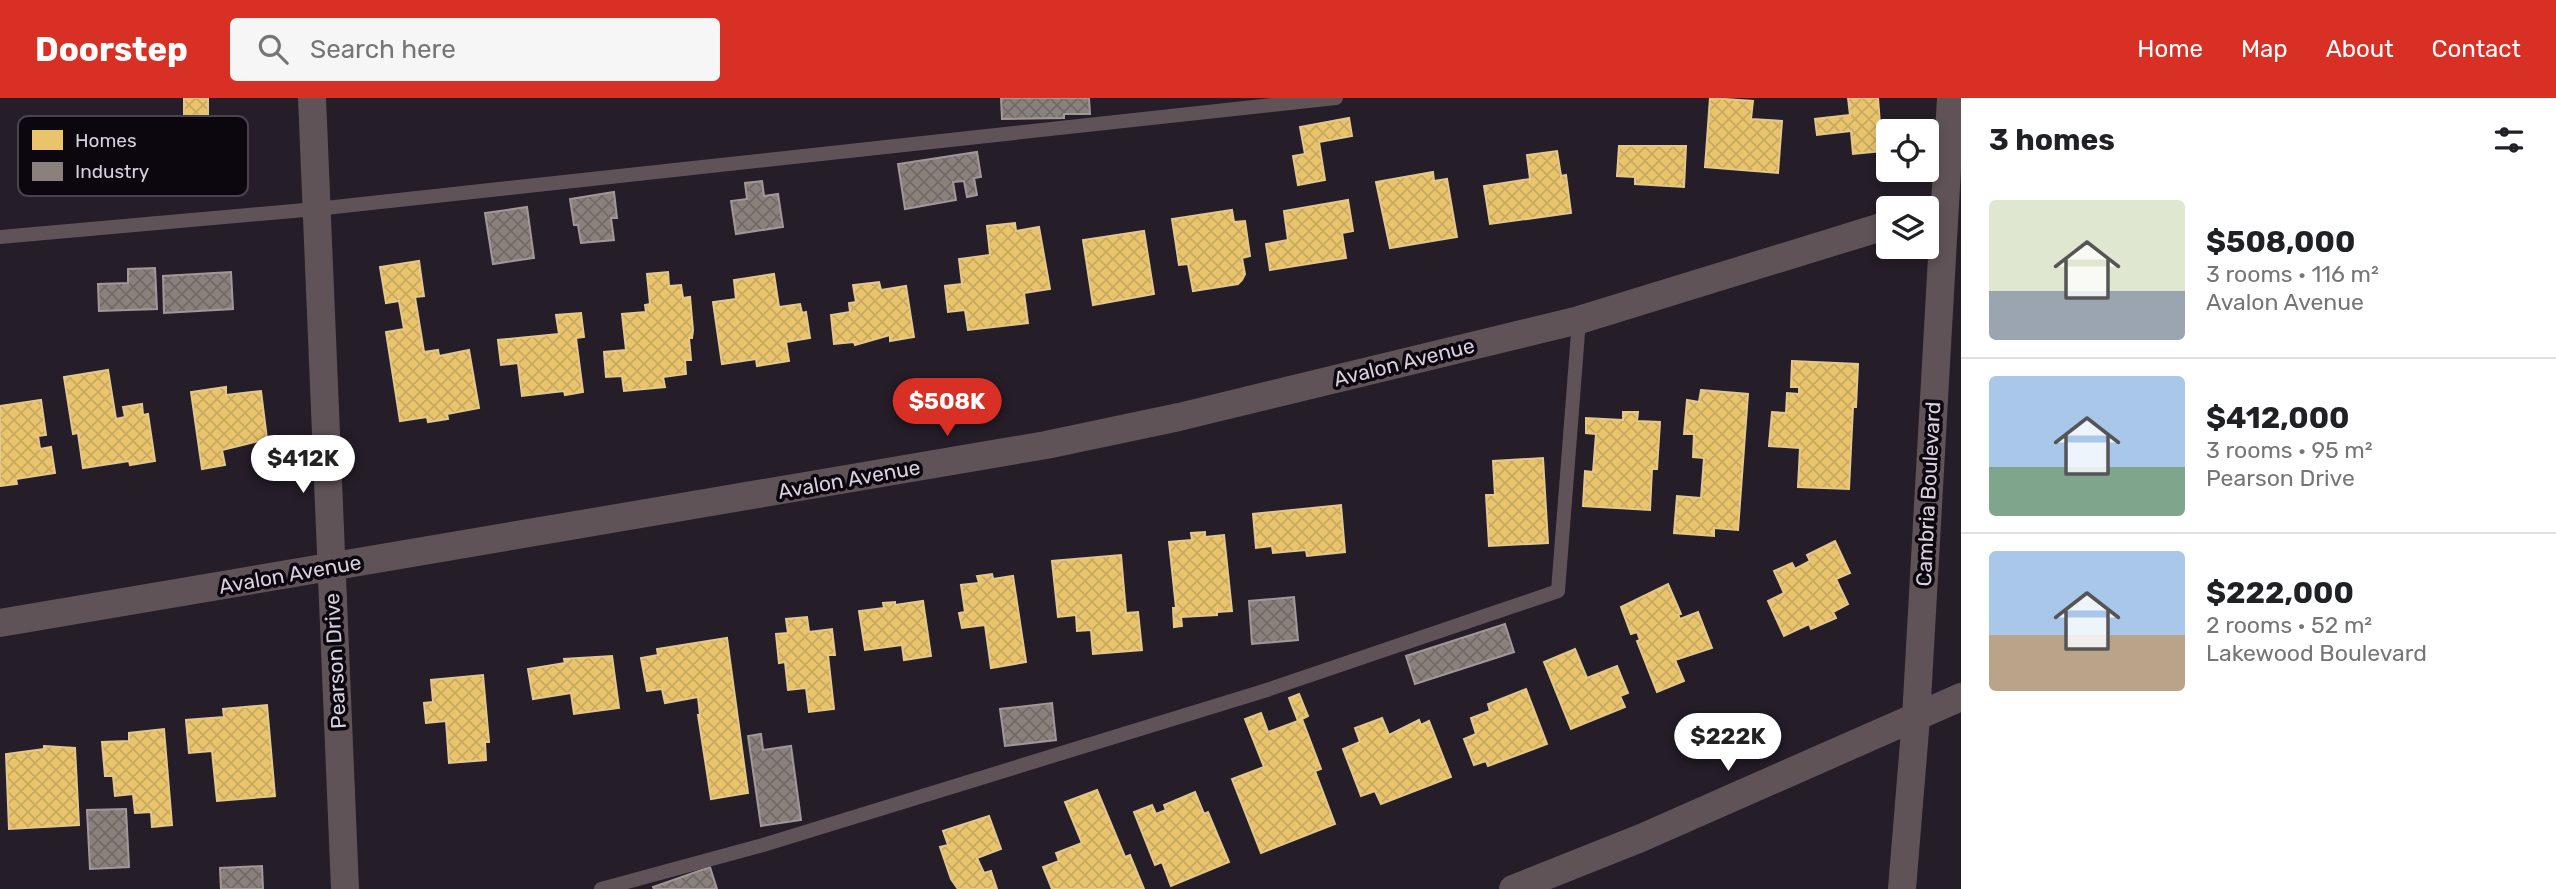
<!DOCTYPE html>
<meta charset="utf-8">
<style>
:root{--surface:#fff;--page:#f6f6f6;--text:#202124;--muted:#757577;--line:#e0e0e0;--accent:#d93025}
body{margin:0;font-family:Rubik,sans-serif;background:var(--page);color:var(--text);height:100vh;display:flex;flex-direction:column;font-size:26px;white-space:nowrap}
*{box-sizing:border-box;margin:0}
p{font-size:23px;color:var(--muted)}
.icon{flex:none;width:38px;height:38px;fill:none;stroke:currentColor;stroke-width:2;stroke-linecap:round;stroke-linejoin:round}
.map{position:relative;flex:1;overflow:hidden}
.drawer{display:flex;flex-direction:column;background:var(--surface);width:595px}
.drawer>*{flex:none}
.buttons{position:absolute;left:1876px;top:21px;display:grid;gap:14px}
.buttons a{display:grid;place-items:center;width:63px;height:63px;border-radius:7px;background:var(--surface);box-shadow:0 4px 10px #0003;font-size:35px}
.price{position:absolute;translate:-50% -60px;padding:0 16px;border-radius:24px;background:#fff;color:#222;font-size:23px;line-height:46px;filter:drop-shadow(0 2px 4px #0008)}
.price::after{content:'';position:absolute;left:50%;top:42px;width:21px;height:16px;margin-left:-10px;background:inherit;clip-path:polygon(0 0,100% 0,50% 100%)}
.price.active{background:var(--accent);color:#fff}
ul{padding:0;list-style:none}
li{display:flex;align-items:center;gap:21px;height:175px;padding:0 28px}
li+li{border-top:2px solid var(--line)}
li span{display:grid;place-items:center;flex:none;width:196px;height:140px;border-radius:7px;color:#555}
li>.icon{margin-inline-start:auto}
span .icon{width:84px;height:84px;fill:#fffc;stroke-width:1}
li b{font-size:30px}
h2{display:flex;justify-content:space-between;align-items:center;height:84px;padding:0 28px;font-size:30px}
header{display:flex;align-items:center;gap:42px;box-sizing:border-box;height:98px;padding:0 35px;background:var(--accent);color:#fff}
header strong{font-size:33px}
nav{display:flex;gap:38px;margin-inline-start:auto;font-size:24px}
.search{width:490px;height:63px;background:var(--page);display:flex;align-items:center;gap:18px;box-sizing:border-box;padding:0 24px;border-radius:7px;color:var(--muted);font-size:26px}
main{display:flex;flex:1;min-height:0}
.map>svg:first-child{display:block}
</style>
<header>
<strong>Doorstep</strong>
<div class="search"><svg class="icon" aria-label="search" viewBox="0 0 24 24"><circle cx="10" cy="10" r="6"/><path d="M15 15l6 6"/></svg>Search here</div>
<nav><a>Home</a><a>Map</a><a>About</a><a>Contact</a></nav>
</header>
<main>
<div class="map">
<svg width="1961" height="791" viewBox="0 0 1961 791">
<defs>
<pattern id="homes-cross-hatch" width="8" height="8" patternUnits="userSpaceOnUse" patternTransform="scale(1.75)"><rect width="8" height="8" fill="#e9c46a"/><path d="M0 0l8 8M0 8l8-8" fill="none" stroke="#c7a962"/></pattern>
<pattern id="industry-cross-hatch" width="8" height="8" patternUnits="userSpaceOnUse" patternTransform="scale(1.75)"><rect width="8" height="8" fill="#8a817c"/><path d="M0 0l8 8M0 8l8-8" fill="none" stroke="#706a68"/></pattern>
</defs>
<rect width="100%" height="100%" fill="#251d28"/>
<g fill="url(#homes-cross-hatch)" stroke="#e4c78d" stroke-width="2">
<path d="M184 0H208V17L184 18Z"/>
<path d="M1710 0 1753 3 1751 21 1782 23 1778 75 1705 69Z"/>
<path d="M1848 0H1878L1882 53 1853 56 1851 33 1817 37 1815 21 1850 17Z"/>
<path d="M1349 20 1352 38 1319 44 1325 82 1298 87 1293 58 1305 56 1300 29Z"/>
<path d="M1619 48H1686L1684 89 1635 86V79L1617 78Z"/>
<path d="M1557 53 1561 78 1566 77 1571 115 1490 126 1484 88 1530 81 1527 57Z"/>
<path d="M1433 74 1434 83 1447 81 1457 139 1390 150 1376 84Z"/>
<path d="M1348 102 1353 133 1342 135 1346 160 1270 172 1266 146 1288 142 1284 113Z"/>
<path d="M1232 112 1234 124 1245 123 1250 158 1242 160 1245 176 1242 182 1238 186 1193 193 1188 166 1179 167 1172 121Z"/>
<path d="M1015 125 1016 133 1039 129 1050 191 1024 195 1028 225 968 232 965 212 948 214 945 188 962 186 959 161 990 157 987 128Z"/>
<path d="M1144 133 1154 196 1093 207 1083 142Z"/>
<path d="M419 163 424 198 415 199 424 254 438 252 439 258 469 252 479 310 447 316 448 321 428 324 427 319 400 323 386 234 404 231 399 203 386 205 380 169Z"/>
<path d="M668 174 669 188 681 187 683 200 690 199 693 232 692 240H689L691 262H685L686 276 663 279 665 289 624 293 622 278 606 279 604 254 626 252 622 216 646 214 645 207 650 206 647 176Z"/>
<path d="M774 176 779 209 800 206 802 215 806 214 810 240 786 244 789 263 757 268 756 261 722 266 713 204 736 201 734 182Z"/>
<path d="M879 184 881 192 906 188 914 239 890 243V237L855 247 854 244 834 246 831 217 850 214 849 205 856 204 853 187Z"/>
<path d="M581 215 584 239 576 240 583 294 565 297 564 293 522 298 518 265 501 267 498 242 559 236 556 217Z"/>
<path d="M1792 263 1858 266 1856 309H1853L1849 391 1798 389 1800 350 1769 348 1772 314 1786 315 1787 295 1799 296V289H1791Z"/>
<path d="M108 272 116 321 125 319 123 309 142 306 143 317 148 316 155 363 130 367 129 363 83 370 78 335 73 336 64 279Z"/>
<path d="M226 289V297L261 293 267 341 222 352 225 367 202 371 191 294Z"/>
<path d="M1701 292 1748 296 1738 432 1714 430V438L1674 435 1677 398 1701 400 1704 360 1693 359 1694 336H1684L1687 302 1699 304Z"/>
<path d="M41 302 46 337 38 338 40 351 51 349 55 375 16 381 17 386 0 388V308Z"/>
<path d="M1623 314H1638L1637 323 1660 324 1657 371H1652L1650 412 1583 408 1585 373 1593 374 1596 336 1586 335V320L1623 322Z"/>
<path d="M1543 360 1548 445 1489 448 1486 397H1495L1493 363Z"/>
<path d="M1341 407 1345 454 1307 458 1306 452 1273 455 1272 448 1256 450 1253 416Z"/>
<path d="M1205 434V439L1224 437 1232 513 1217 514V517L1181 519 1182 528 1174 529 1173 510H1176L1169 444 1192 442 1191 435Z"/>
<path d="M1835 443 1850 475 1836 481 1848 506 1833 514 1836 520 1811 531 1809 526 1784 538 1768 503 1784 495 1774 473 1792 465 1795 471 1810 463 1807 457Z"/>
<path d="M1121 457 1126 515 1138 514 1142 552 1093 556 1091 532 1077 533 1076 517 1058 519 1052 463Z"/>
<path d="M992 476 993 481 1013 478 1026 564 991 570 985 527 962 530 959 515 965 514 961 487 979 485 977 478Z"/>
<path d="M1668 486 1681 516 1678 517 1680 521 1698 514 1712 550 1675 562 1684 583 1657 594 1637 543 1640 542 1637 534 1631 536 1621 509Z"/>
<path d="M923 503 931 558 904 562 902 547 865 552 859 513 884 510 883 505 895 504V507Z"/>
<path d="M807 519 809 534 832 531 835 557H828L834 611 809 614 806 590 788 592 785 564 779 565 776 536 788 535 786 521Z"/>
<path d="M727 540 748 695 711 701 698 617H700L698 599 665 605 662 591 647 593 641 560 658 557 657 551Z"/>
<path d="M1575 551 1587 580 1617 568 1628 595 1620 598 1625 609 1571 631 1544 564Z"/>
<path d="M612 558 619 610 574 616 571 595 533 601 528 571 565 565 564 561Z"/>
<path d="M483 577 489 644H485L486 662 449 665 446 623 426 625 424 605 433 604 431 582Z"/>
<path d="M1526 591 1547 646 1488 668 1486 663 1474 667 1464 641 1476 636 1471 620 1490 613 1488 606Z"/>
<path d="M1299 596 1308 618 1302 621 1321 671 1315 673 1335 726 1261 755 1232 681 1264 669 1245 621 1261 615 1268 634 1298 623 1289 600Z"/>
<path d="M267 607 275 698 217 703 212 653 189 655 186 622 224 619 223 611Z"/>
<path d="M1382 620 1389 637 1419 622 1421 627 1429 623 1451 679 1381 706 1375 693 1361 698 1343 651 1360 644 1355 630Z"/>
<path d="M164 631 172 727 152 729 151 714 135 715 133 696 115 698 113 678H105L102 644 129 643V635Z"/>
<path d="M44 648 75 650 79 727 9 731 6 656 44 651Z"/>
<path d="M1097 692 1125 759 1130 757 1144 791H1052L1043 769 1059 763 1056 755 1082 745 1065 704Z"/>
<path d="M1195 694 1204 716 1208 714 1229 764 1171 788 1162 764 1155 767 1134 714 1152 707 1156 716 1166 712 1164 707Z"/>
<path d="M989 718 1001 751 977 760 984 775 991 773 997 791H958L951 781 940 749 948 747 943 733Z"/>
</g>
<g fill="url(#industry-cross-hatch)" stroke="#a29899" stroke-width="2">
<path d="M1001 0H1089L1090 16H1064V20L1002 21Z"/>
<path d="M977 54 981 79 974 80 977 97 967 99 964 83 953 84 956 102 905 111 898 66Z"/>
<path d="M762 83 764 98 778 96 783 129 736 136 731 103 747 101 745 85Z"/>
<path d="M614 94 617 120H611L614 142 581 145 578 127H574L570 101Z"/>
<path d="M527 109 534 160 493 166 485 115Z"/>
<path d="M155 170 157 211 99 213 98 186 128 185V171Z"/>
<path d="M231 174 233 211 164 215 163 178Z"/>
<path d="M1294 499 1298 542 1252 546 1249 503Z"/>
<path d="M1505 526 1514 554 1415 586 1406 558Z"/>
<path d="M1052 605 1056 642 1005 648 1000 611Z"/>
<path d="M761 636 763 652 791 648 801 722 761 728 748 638Z"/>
<path d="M126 711 129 769 90 771 87 712Z"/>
<path d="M262 768 263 791H221L220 770Z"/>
<path d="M710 769 717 791H654L653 789Z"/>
</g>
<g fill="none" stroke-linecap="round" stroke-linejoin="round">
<g stroke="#605358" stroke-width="14">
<path d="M0 139 316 111 1336 0"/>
<path d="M601 791 763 747 1267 592 1558 493 1579 222"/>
</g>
<g stroke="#605358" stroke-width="28">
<path d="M312 0 345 791"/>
<path d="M0 525 1046 347 1179 319 1579 222 1888 127"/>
<path d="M1513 791 1641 740 1961 599"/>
<path d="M1902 791 1916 620 1951 0"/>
</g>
</g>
<g text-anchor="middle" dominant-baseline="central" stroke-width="7" stroke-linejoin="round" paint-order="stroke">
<g font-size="21" fill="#d9cfde" stroke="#0c060f">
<text transform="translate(1404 264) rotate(-14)">Avalon Avenue</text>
<text transform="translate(849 381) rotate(-10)">Avalon Avenue</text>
<text transform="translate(1928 396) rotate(-87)">Cambria Boulevard</text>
<text transform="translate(290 476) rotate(-10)">Avalon Avenue</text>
<text transform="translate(335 563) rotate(-93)">Pearson Drive</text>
</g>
</g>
<rect x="18" y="18" width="230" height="80" rx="10" fill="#0c060f" stroke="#4a424d" stroke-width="2"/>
<rect x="32" y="32" width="31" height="20" fill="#e9c46a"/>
<rect x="32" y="64" width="31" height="19" fill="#8a817c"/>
<g font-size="19" fill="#d9cfde">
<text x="75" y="49">Homes</text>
<text x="75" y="80">Industry</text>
</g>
</svg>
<div class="buttons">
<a><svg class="icon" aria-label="locate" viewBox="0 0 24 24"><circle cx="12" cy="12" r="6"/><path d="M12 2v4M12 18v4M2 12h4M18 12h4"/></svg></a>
<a><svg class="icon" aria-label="layers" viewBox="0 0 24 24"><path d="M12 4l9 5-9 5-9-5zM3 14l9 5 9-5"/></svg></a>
</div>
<b class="price active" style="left:947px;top:340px">$508K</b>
<b class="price" style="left:303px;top:397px">$412K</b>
<b class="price" style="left:1728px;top:675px">$222K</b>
</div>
<section class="drawer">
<h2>3 homes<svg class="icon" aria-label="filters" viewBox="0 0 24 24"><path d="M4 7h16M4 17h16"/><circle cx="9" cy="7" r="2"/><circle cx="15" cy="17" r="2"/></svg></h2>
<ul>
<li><span style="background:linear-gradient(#dfe7d0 65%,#9aa5b1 0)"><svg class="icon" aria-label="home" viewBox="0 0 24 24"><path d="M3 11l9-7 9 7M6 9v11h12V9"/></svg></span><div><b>$508,000</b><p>3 rooms · 116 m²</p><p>Avalon Avenue</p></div></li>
<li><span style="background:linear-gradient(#a9c7e8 65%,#7fa58c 0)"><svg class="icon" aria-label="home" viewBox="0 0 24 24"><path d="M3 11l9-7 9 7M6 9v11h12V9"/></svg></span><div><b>$412,000</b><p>3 rooms · 95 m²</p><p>Pearson Drive</p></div></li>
<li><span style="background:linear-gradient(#a9c7e8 60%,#b9a48a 0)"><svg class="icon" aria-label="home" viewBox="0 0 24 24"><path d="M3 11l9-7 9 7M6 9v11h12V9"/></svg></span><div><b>$222,000</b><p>2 rooms · 52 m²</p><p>Lakewood Boulevard</p></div></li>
</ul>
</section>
</main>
